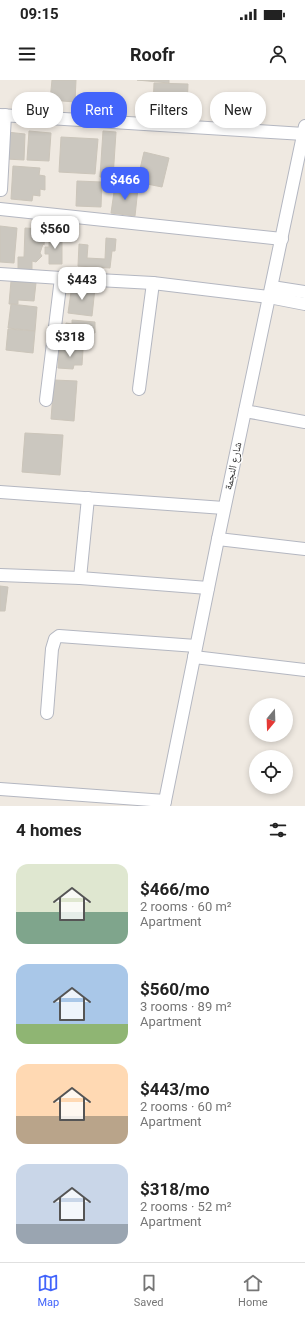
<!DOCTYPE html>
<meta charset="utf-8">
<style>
:root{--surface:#fff;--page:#f6f6f6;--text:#222;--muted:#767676;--line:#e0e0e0;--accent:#4264fb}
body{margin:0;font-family:Roboto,"Noto Naskh Arabic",sans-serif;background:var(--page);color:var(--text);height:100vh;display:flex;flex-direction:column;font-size:15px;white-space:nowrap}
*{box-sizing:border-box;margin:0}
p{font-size:13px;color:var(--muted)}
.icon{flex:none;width:22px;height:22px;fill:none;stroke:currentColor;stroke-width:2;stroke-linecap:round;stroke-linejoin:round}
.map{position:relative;height:726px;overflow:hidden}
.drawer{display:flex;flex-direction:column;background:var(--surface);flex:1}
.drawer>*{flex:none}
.hud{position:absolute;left:12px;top:12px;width:281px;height:36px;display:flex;gap:8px}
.needle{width:26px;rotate:199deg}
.buttons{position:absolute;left:249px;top:618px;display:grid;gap:8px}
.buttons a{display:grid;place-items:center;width:44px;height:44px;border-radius:50%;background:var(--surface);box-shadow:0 2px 6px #0003;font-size:20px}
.price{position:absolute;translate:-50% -34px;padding:0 9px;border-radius:8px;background:#fff;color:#222;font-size:13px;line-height:26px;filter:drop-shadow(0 1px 2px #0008)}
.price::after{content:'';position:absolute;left:50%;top:24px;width:12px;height:9px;margin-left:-6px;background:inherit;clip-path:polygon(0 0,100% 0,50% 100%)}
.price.on{background:var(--accent);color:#fff}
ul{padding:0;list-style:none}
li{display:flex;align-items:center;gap:12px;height:100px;padding:0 16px}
li span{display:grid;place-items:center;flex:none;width:112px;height:80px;border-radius:12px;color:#555}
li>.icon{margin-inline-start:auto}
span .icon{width:48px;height:48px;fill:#fffc;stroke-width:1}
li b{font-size:17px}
h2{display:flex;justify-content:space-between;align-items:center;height:48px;padding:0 16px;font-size:17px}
.chip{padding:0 14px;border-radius:16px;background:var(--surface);box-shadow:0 2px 6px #0003;font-size:14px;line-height:36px}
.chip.on{background:var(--accent);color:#fff}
.status{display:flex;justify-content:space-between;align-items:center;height:28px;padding:0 20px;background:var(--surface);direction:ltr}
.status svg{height:11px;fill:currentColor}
header{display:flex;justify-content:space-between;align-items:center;height:52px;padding:0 16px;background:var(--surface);font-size:18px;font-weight:700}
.tabs{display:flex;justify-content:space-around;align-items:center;height:56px;border-top:1px solid var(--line);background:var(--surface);font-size:11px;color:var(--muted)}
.tabs a{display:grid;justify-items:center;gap:2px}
.tabs .on{color:var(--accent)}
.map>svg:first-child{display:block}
</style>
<div class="status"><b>09:15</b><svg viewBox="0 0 49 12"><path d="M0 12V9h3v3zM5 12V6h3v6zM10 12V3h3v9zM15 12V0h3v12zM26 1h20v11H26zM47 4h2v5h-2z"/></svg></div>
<header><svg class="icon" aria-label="menu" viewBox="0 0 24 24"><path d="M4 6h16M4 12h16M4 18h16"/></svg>Roofr<svg class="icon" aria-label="person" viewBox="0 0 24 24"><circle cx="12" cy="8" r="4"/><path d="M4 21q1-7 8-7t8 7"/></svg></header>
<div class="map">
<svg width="305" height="726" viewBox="0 0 305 726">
<rect width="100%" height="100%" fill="#efe9e1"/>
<g fill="#cbc7bf" stroke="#cbc5ba">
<path d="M52 0H76L75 22 50 20Z"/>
<path d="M137 0H169V3Z"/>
<path d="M154 3 188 4 187 30 153 28Z"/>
<path d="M29 51 51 53 49 81 27 80Z"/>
<path d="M103 51 116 52 113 98 100 97Z"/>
<path d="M7 52 25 54 24 80 6 79Z"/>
<path d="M61 57 98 59 95 94 59 92Z"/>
<path d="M144 72 169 78 162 107 137 102Z"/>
<path d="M13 86 40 88 39 95 45 96V110L40 109V116L33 115 32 121 11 119Z"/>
<path d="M77 101 102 102 101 127 76 126Z"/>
<path d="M115 105 138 108 135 136 111 133Z"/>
<path d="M0 146 17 148 14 183 0 182Z"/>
<path d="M25 148 43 149V153H45L44 165 43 164 40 173 42 176 36 182 32 181V190L18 189V177H24Z"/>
<path d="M49 157H62V184H49V174H45V167H49Z"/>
<path d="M106 158 116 159 115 171H112L110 188 78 186 79 164 88 165 87 178 105 179Z"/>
<path d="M11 201 36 203 34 221 18 220V224H9Z"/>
<path d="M72 205 95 208 92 236 68 233Z"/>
<path d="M11 224 37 227 35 251 8 248Z"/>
<path d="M72 240 95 242V253L88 252V259L62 257 63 245H66V243L72 244Z"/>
<path d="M8 249 35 251 33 273 6 270Z"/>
<path d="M59 268 83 270 82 285H74L73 289 58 288Z"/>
<path d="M54 300 77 301 74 341 51 339Z"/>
<path d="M25 353 63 355 60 395 22 392Z"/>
<path d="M0 506 8 507 5 531H0Z"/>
</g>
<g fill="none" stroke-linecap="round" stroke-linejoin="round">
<g stroke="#b4b7c1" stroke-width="14">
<g id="street">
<path d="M0 35 304 54"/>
<path d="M1 110 5 35"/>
<path d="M0 129 282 159"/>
<path d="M0 194 61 198 153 203 269 217 305 224"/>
<path d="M272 207 305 212"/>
<path d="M139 309 153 203"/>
<path d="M46 320 61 198"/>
<path d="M245 331 305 342"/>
<path d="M0 412 224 428"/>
<path d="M218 459 305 469"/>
<path d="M0 495 80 498 208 508"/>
<path d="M80 498 88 418"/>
<path d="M194 577 305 590"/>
<path d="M47 633 52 569 55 559 59 556 196 566"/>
<path d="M0 709 165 721"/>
<path d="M164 726 218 459 305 46"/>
</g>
</g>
<use href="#street" stroke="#fff" stroke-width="12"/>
</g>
<g text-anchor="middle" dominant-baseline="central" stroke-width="3" stroke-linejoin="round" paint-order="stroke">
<g font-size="11" fill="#2e2e2e" stroke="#fff">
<text transform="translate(233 386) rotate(-78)">شارع النجمة</text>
</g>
</g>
</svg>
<div class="buttons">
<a><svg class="needle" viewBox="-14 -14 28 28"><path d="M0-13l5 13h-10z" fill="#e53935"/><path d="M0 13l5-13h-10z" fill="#767676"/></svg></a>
<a><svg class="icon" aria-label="locate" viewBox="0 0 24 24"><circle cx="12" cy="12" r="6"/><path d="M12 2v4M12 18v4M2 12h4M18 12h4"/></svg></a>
</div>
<b class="price on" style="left:125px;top:121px">$466</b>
<b class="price" style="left:55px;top:170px">$560</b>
<b class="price" style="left:82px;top:221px">$443</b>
<b class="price" style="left:70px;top:278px">$318</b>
<div class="hud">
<a class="chip">Buy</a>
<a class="chip on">Rent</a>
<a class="chip">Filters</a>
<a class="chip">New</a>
</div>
</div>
<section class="drawer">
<h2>4 homes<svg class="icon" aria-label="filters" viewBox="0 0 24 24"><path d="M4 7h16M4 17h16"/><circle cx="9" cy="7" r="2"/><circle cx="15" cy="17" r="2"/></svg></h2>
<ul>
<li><span style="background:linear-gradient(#dfe7d0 60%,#7fa58c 0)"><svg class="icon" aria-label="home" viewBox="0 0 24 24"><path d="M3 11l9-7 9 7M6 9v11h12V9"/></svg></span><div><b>$466/mo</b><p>2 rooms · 60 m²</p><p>Apartment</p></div></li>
<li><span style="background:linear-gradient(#a9c7e8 75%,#8fb573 0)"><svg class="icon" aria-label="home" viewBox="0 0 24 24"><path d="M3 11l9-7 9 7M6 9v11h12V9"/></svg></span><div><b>$560/mo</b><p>3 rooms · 89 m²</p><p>Apartment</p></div></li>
<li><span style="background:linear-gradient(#ffd9b3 65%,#b9a48a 0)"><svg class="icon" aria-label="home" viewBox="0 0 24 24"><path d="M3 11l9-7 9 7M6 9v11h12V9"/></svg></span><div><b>$443/mo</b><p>2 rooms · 60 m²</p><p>Apartment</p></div></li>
<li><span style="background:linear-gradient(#c9d6e8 75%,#9aa5b1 0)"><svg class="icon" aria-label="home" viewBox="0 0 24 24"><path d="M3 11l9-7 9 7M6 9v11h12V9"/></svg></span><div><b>$318/mo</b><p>2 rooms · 52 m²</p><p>Apartment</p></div></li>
</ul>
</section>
<nav class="tabs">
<a class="on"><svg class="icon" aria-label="map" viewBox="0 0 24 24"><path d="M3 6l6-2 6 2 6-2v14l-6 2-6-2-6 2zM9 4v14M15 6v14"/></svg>Map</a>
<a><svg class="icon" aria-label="saved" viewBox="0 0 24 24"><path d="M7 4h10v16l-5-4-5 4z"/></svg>Saved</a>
<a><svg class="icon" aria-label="home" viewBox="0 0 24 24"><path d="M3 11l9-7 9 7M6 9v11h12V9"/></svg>Home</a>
</nav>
